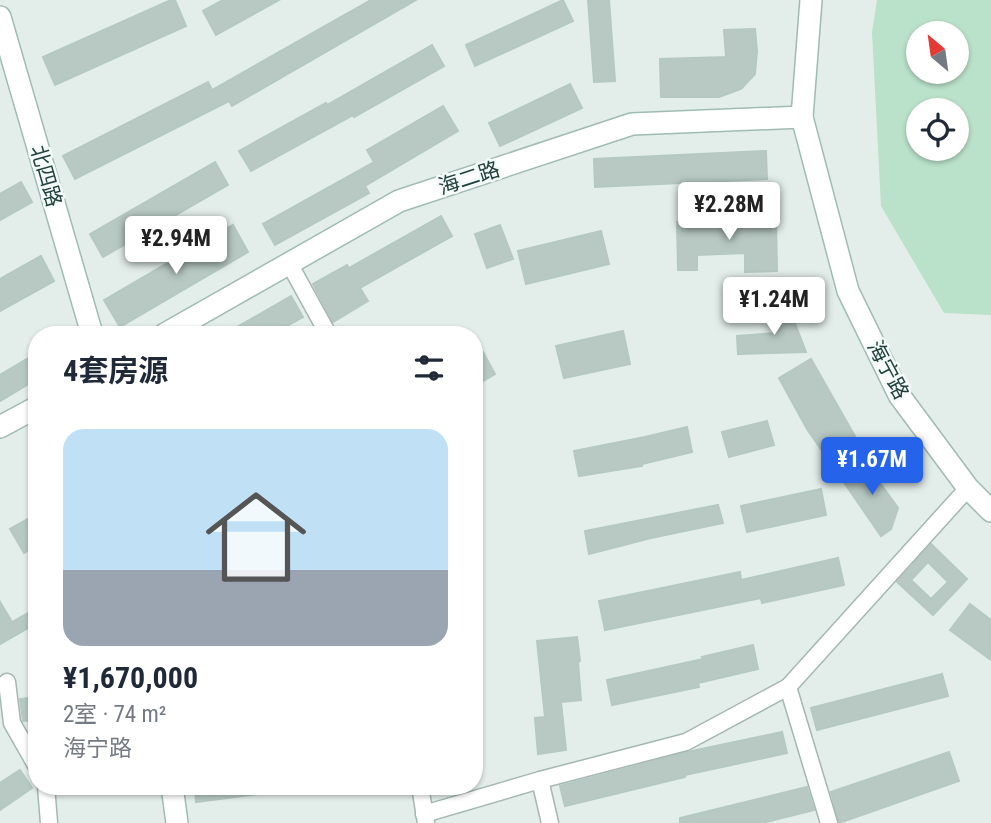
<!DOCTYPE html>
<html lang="zh">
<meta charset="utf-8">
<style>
:root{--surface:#fff;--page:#f6f6f7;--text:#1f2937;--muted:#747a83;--line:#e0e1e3;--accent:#2563eb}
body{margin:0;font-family:"Roboto Condensed","Noto Sans SC",sans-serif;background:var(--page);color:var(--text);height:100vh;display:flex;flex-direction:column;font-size:26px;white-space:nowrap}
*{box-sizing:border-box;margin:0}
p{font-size:23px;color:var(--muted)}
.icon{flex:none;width:38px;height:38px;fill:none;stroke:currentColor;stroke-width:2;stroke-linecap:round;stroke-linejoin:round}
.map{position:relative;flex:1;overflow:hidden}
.panel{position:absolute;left:28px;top:326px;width:455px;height:469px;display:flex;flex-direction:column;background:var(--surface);border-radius:28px;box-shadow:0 2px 5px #0004}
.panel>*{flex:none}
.needle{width:46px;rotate:331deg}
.buttons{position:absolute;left:906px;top:21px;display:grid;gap:14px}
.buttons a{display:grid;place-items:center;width:63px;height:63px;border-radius:50%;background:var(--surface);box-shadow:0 2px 5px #0004;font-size:35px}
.price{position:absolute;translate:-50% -60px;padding:0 16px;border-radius:7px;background:#fff;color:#222;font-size:23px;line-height:46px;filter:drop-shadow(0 2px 4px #0008)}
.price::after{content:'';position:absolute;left:50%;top:42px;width:21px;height:16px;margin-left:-10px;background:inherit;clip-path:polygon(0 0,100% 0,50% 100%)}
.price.on{background:var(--accent);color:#fff}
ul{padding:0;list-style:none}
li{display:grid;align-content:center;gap:14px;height:371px;padding:0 35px}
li+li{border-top:2px solid var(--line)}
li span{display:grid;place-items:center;height:217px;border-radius:21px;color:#555}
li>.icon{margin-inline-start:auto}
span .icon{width:126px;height:126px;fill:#fffc;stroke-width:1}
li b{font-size:30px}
h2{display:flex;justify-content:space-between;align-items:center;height:84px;padding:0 35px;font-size:30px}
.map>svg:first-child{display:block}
</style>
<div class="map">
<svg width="991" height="823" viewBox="0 0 991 823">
<rect width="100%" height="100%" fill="#e3eeea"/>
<path fill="#bae1c9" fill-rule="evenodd" d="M877 0H991V315L944 313 881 206 872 32ZM919 33H957V72H919ZM919 110H957V149H919Z"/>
<g fill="#b8c9c4" stroke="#b5c8c3" stroke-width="2" fill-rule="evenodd">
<path d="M171 0H175L186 26 55 85 43 57Z"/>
<path d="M223 0H279L216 35 203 11Z"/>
<path d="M371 0H416L232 106 229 101 75 179 63 156 208 82 212 90Z"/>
<path d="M563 0 573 21 475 66 466 45Z"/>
<path d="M588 0H609L615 81 594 82Z"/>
<path d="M755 29 757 51 755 74 741 89 719 97H661L660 59 726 57 724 30Z"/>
<path d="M432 45 444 66 354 117 353 115 251 171 239 151 326 103 327 105Z"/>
<path d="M570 84 582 108 500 146 489 123Z"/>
<path d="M443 106 458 131 365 186 369 193 275 245 263 224 374 162 367 150Z"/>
<path d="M766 151 767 179 595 187 594 159Z"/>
<path d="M215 162 228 185 103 257 90 234Z"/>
<path d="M21 182 32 202 0 220V194Z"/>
<path d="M441 216 452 236 360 288 368 301 333 322 313 284 347 265 349 268Z"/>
<path d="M776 219 777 271 745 272V253L697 255V270H678L677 222Z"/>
<path d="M233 225 248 252 120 327 104 300Z"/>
<path d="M500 225 513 259 487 268 475 234Z"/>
<path d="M601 231 609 264 526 284 518 251Z"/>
<path d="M41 256 54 281 0 311V279Z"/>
<path d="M291 296 303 317 272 334H225Z"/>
<path d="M789 308 806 352 738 354 737 336 776 333 770 313Z"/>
<path d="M623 331 630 364 564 378 556 346Z"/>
<path d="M483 352 495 374 474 386V357Z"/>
<path d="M37 353V379L0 401V375Z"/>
<path d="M811 359 857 440 827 458 807 429 779 378Z"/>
<path d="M767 421 774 445 729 457 722 432Z"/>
<path d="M687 427 692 452 642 464V466L579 476 574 451 645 437Z"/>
<path d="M864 461 898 508 891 529 881 536 841 478Z"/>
<path d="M821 489 826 515 747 532 741 506Z"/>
<path d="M718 505 723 523 651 538 589 554 585 531Z"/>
<path d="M37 514V546L24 553 10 529Z"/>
<path d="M931 544 967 579 933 615 897 582ZM928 562 948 582 931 599 911 580Z"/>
<path d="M838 558 844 585 762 603 761 598 605 630 599 601 740 572 741 580Z"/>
<path d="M0 602 12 622 37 608V623L0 644Z"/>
<path d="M970 604 991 620V660L950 630Z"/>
<path d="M577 637 580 661 578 662 581 700 561 702 566 750 538 754 535 718 545 717 537 641Z"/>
<path d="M753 645 758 669 698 683 699 687 612 705 607 680 703 659 702 657Z"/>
<path d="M942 674 948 696 817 730 811 708Z"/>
<path d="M37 697V720L23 721 20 699Z"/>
<path d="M782 732 787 753 685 775V777L565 806 560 786 692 751Z"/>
<path d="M949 752 959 781 839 823 831 792Z"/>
<path d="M20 770 32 788 0 810V783Z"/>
<path d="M195 786H265V793L196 802Z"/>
<path d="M807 787 814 810 762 823H680V818Z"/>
</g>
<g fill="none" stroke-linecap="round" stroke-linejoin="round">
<g stroke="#a5b7b2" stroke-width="19">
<g id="street">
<path d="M289 263 328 334"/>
<path d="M7 682 12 723 37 767"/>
<path d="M788 687 829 823"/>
<path d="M540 780 550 823"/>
<path d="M46 786 49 823"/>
<path d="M420 786 426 823"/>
<path d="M424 814 540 780 686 742 788 687 968 488"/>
</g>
</g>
<g stroke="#a0bbb4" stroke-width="24">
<g id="secondary">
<path d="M811 0 802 117 848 291 899 395 968 488 991 511"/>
<path d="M0 17 92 334"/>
<path d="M165 334 399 201 632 124 802 117"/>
<path d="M0 427 37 407"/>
<path d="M172 786 177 823"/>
</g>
</g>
<use href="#street" stroke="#fff" stroke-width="16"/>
<use href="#secondary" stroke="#fff" stroke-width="21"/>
</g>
<g text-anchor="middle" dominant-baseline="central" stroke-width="5" stroke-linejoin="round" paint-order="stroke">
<g font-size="21" fill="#21413c" stroke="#f4faf8">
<text transform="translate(46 176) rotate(74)">北四路</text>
<text transform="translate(469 178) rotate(-18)">海二路</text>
<text transform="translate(888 370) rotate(62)">海宁路</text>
</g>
</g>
</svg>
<div class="buttons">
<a><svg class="needle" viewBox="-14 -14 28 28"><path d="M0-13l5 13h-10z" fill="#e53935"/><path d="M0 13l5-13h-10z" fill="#747a83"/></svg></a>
<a><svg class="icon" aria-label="locate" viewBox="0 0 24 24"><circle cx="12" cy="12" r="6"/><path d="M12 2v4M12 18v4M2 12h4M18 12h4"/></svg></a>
</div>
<b class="price" style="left:729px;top:242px">¥2.28M</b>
<b class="price" style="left:176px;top:276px">¥2.94M</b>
<b class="price" style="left:774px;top:337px">¥1.24M</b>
<b class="price on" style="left:872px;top:497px">¥1.67M</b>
<section class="panel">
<h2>4套房源<svg class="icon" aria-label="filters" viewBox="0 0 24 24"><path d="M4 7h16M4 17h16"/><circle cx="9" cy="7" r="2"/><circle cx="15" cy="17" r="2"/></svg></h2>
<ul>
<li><span style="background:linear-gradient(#bfe0f5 65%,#9aa5b1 0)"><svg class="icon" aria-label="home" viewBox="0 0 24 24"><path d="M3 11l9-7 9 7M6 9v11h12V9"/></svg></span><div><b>¥1,670,000</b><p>2室 · 74 m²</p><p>海宁路</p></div></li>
</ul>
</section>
</div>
